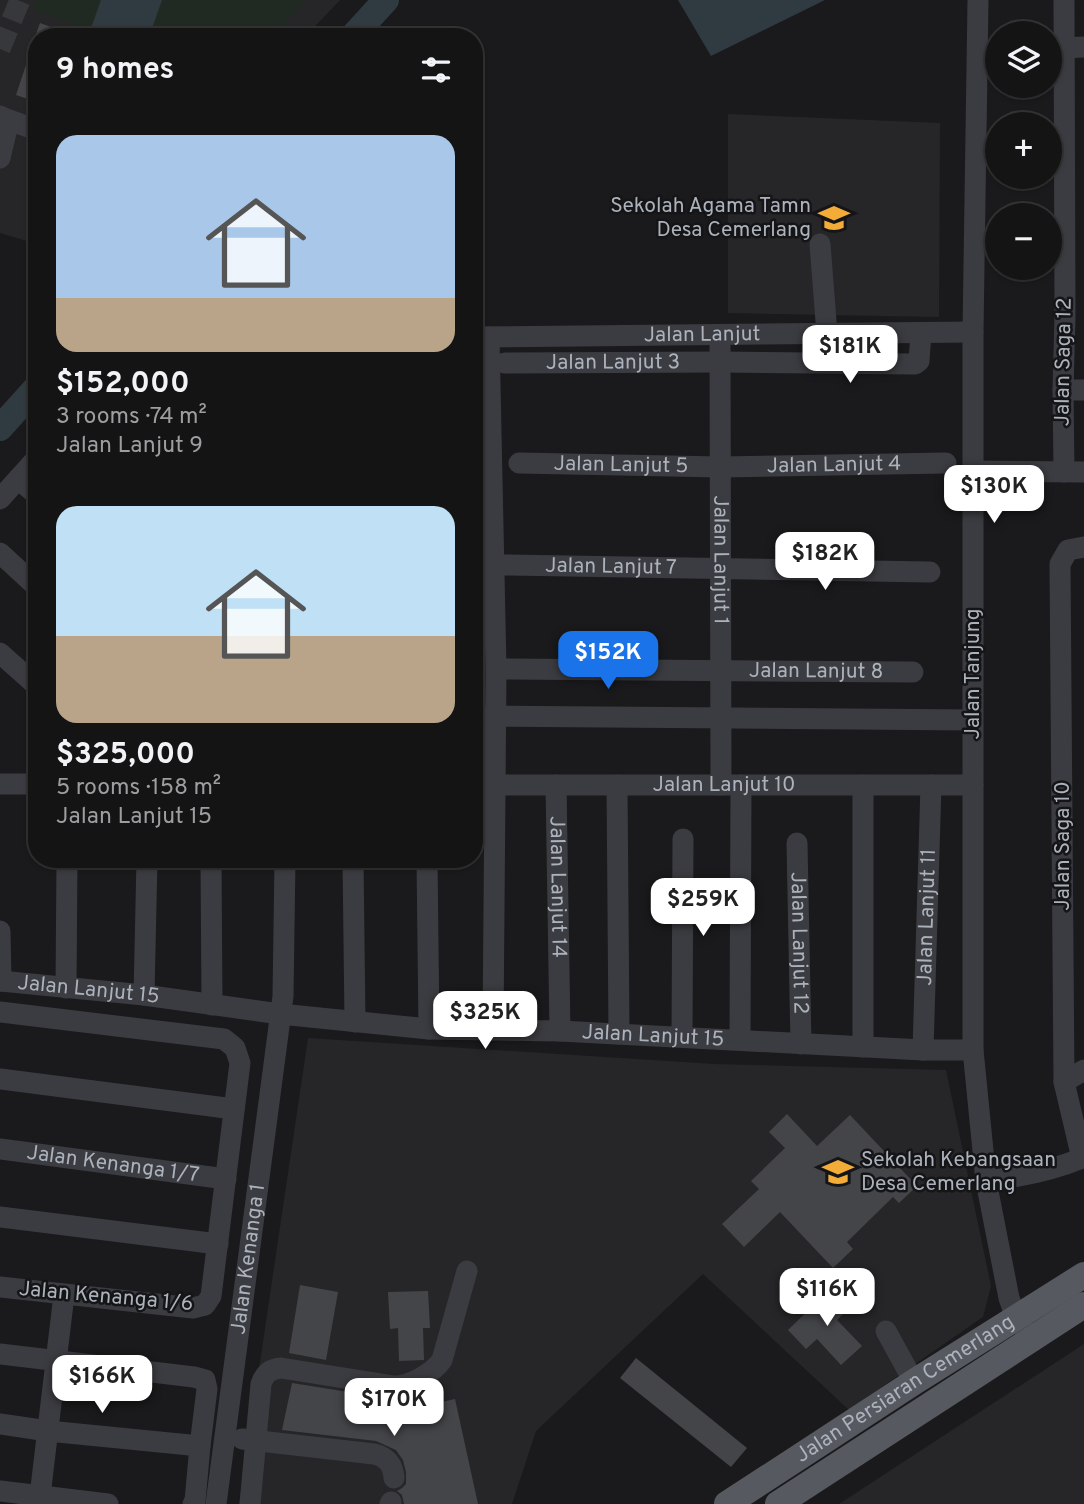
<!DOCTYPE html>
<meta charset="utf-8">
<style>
:root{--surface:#141415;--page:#1d1d1e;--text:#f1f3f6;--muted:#9d9ea0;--line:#333334;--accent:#1a73e8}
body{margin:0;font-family:Overpass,sans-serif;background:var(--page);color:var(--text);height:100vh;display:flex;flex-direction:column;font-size:26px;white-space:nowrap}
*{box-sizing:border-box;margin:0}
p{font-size:23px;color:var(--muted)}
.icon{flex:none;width:38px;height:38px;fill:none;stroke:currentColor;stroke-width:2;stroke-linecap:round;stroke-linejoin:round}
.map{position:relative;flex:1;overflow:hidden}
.sheet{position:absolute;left:28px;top:28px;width:455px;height:840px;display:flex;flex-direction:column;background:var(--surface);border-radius:28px;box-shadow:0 2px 5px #0004,0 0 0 2px var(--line)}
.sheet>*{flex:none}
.fabs{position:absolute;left:985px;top:21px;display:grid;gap:14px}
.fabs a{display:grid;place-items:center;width:77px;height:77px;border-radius:50%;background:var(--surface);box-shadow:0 2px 5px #0004,0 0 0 2px var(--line);font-size:35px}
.price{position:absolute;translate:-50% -60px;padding:0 16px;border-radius:14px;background:#fff;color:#222;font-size:23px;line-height:46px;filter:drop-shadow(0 2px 4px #0008)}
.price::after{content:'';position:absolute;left:50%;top:42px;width:21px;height:16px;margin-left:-10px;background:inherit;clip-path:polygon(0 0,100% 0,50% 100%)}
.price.on{background:var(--accent);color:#fff}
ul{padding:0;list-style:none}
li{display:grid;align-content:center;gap:14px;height:371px;padding:0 28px}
li span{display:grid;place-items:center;height:217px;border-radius:21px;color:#555}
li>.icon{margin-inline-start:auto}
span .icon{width:126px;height:126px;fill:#fffc;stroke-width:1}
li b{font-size:30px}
h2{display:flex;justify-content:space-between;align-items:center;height:84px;padding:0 28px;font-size:30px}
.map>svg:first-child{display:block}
</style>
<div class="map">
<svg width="1084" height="1504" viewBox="0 0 1084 1504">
<rect width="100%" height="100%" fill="#1a1a1c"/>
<g fill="#262629">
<path d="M0 0H340L305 37H37V244L0 233Z"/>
<path d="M728 114 940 123 939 317 728 313Z"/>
<path d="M308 1038 714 1064 946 1070 991 1286 983 1317 849 1410 703 1274 536 1431 512 1504H239Z"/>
<path d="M1084 1344V1504H839Z"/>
</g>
<path fill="#212a22" d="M37 0H307L271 37H109L33 10Z"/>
<g fill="#2f3a41">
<path d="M101 0H162L149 37H119L91 28Z"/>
<path d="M678 0H825L711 56Z"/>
</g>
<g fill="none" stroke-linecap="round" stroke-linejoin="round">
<g stroke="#2f3a41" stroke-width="26">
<path d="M352 37 386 0"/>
<path d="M0 428 37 387"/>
</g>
</g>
<g fill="#444549">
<path d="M40 23 73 35 72 37H35Z"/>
<path d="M35 38 37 39V102L16 95Z"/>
<path d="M787 1114 817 1146 850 1115 917 1186 899 1203 893 1197 847 1242 853 1249 833 1268 780 1212 744 1247 722 1224 759 1189 751 1181 785 1148 769 1132Z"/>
<path d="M300 1285 338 1292 326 1360 289 1353Z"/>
<path d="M831 1288 849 1308 837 1320 862 1346 841 1365 817 1339 806 1349 788 1330Z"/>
<path d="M428 1291 430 1328H423L424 1360 399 1361 398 1328 390 1329 388 1292Z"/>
<path d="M636 1358 747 1448 731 1467 620 1378Z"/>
<path d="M292 1383 392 1399H400L397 1418 433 1408 432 1404 455 1399 478 1504H404L402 1495 397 1491 402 1488 406 1484V1472L403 1460 396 1450 376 1441 282 1430Z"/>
</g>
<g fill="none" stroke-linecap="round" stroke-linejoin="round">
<path stroke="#37383c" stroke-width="21" stroke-dasharray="21 10" stroke-linecap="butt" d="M0 49 20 0"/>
<g stroke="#3b3c41" stroke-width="21">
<path d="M978 0 973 332V1050L986 1181 1009 1298 1016 1318 1024 1329"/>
<path d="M1064 0 1065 316 1063 390 1064 472"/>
<path d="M1063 48 1084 47"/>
<path d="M0 116 9 120 0 158"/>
<path d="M9 120 37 130"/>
<path d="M820 244 827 334"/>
<path id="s1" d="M720 336 721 785"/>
<path id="s2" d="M476 337 973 332"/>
<path d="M489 337 496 669 493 1030"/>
<path id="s3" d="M505 363 720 362 915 364 919 361 921 333"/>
<path d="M1063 390H1084"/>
<path id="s4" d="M519 463 720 467 946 463"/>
<path d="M974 471 1084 472"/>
<path d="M18 479 37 495"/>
<path d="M0 499 37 458"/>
<path d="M0 553 37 587"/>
<path id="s5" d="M503 565 930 572"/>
<path d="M0 653 37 686"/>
<path id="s6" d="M496 669 913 672"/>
<path d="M474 716 972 720"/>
<path d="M0 784H37"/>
<path id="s7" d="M474 785H973"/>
<path id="s8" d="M556 785 560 1031"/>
<path d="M617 785 619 1034"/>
<path d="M863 785V1047"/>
<path id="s9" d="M797 843 801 1044"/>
<path d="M211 859 212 1005"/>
<path d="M353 859 355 1022"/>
<path d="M427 859 429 1029"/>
<path d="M0 931 1 981"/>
<path id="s10" d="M0 981 144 995 280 1014 429 1029 560 1031 923 1050H973"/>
<path d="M66 988 67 859"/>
<path d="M144 995 147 859"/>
<path d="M0 1012 224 1039 235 1048 240 1063 211 1296 205 1305 193 1308 0 1287"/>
<path d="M682 1037 683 839"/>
<path d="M740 1040 741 785"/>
<path id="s11" d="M923 1050 931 785"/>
<path d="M0 1079 234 1109"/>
<path d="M1064 1082 1084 1070"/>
<path id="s12" d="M0 1149 226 1179"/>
<path d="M1082 1158 1064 1082 1060 564 1068 550 1084 547"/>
<path d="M986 1181C1019 1177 1053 1171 1084 1157"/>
<path d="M0 1217 218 1244"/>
<path d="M886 1331 914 1382"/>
<path d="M0 1354 194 1377 205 1380 207 1389 200 1446 195 1501 193 1504"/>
<path d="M0 1424 48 1431 200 1446"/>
<path d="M242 1439 374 1454C387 1457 393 1465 394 1478"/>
<path d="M0 1491 108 1504"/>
<path d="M39 1504 64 1295"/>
<path id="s13" d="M216 1504 283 996 285 859"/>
<path d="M250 1504 261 1384C265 1373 270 1369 281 1368L394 1386C410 1386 433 1373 442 1360L467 1271"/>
<path d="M390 1504 391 1502"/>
</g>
<g stroke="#575960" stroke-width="26">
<path id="s14" d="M727 1504 914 1382 1084 1275"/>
<path d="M778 1504 1084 1305"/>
</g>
</g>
<defs>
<g id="school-bare" transform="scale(2.415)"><path d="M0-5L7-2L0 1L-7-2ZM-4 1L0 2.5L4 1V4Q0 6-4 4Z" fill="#f4ac39" stroke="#151517" stroke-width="2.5" paint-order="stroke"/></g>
</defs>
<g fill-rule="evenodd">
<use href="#school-bare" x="834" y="218"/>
<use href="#school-bare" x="838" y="1172"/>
</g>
<g text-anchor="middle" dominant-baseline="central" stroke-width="5" stroke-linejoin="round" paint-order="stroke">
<g font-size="21" fill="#acb2bc" stroke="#151517" text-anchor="end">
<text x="811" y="206">Sekolah Agama Tamn<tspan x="811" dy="24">Desa Cemerlang</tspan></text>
<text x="861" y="1160" text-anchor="start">Sekolah Kebangsaan<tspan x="861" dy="24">Desa Cemerlang</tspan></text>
</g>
<g font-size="21" fill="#acb2bc" stroke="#151517">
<text stroke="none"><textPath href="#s2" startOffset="226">Jalan Lanjut</textPath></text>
<text transform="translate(1064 362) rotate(-89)">Jalan Saga 12</text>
<text stroke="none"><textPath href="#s3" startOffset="108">Jalan Lanjut 3</textPath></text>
<text stroke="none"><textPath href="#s4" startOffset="102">Jalan Lanjut 5</textPath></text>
<text stroke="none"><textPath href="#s4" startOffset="315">Jalan Lanjut 4</textPath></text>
<text stroke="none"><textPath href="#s1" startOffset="224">Jalan Lanjut 1</textPath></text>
<text stroke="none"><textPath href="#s5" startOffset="108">Jalan Lanjut 7</textPath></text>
<text stroke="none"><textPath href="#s6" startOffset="320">Jalan Lanjut 8</textPath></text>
<text transform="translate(973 674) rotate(-90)">Jalan Tanjung</text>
<text stroke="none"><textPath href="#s7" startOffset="250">Jalan Lanjut 10</textPath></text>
<text transform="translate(1063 846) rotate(-90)">Jalan Saga 10</text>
<text stroke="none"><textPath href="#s8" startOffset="102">Jalan Lanjut 14</textPath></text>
<text stroke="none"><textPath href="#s11" startOffset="133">Jalan Lanjut 11</textPath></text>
<text stroke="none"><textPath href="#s9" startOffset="100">Jalan Lanjut 12</textPath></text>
<text stroke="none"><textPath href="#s10" startOffset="89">Jalan Lanjut 15</textPath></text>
<text stroke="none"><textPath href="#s10" startOffset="656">Jalan Lanjut 15</textPath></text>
<text stroke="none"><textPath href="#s12" startOffset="114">Jalan Kenanga 1/7</textPath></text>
<text stroke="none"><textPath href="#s13" startOffset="247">Jalan Kenanga 1</textPath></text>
<text transform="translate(106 1297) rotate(5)">Jalan Kenanga 1/6</text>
<text stroke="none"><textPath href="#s14" startOffset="212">Jalan Persiaran Cemerlang</textPath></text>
</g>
</g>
</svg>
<div class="fabs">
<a><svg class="icon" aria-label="layers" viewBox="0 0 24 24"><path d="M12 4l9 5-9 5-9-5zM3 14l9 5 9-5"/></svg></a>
<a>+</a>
<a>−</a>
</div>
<b class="price" style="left:850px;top:385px">$181K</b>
<b class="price" style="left:994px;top:525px">$130K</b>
<b class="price" style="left:825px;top:592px">$182K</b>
<b class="price on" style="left:608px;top:691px">$152K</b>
<b class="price" style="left:703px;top:938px">$259K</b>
<b class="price" style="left:485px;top:1051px">$325K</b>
<b class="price" style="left:827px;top:1328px">$116K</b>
<b class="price" style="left:102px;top:1415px">$166K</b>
<b class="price" style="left:394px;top:1438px">$170K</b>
<section class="sheet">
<h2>9 homes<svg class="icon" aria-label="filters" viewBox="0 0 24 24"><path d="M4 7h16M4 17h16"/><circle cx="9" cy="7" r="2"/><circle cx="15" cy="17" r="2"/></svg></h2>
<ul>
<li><span style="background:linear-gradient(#a9c7e8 75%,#b9a48a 0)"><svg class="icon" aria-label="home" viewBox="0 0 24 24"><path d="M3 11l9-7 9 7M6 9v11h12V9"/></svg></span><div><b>$152,000</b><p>3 rooms · 74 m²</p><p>Jalan Lanjut 9</p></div></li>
<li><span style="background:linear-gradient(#bfe0f5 60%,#b9a48a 0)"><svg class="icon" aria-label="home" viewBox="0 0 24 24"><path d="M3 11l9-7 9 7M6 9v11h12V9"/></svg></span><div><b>$325,000</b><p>5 rooms · 158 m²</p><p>Jalan Lanjut 15</p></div></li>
</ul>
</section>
</div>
